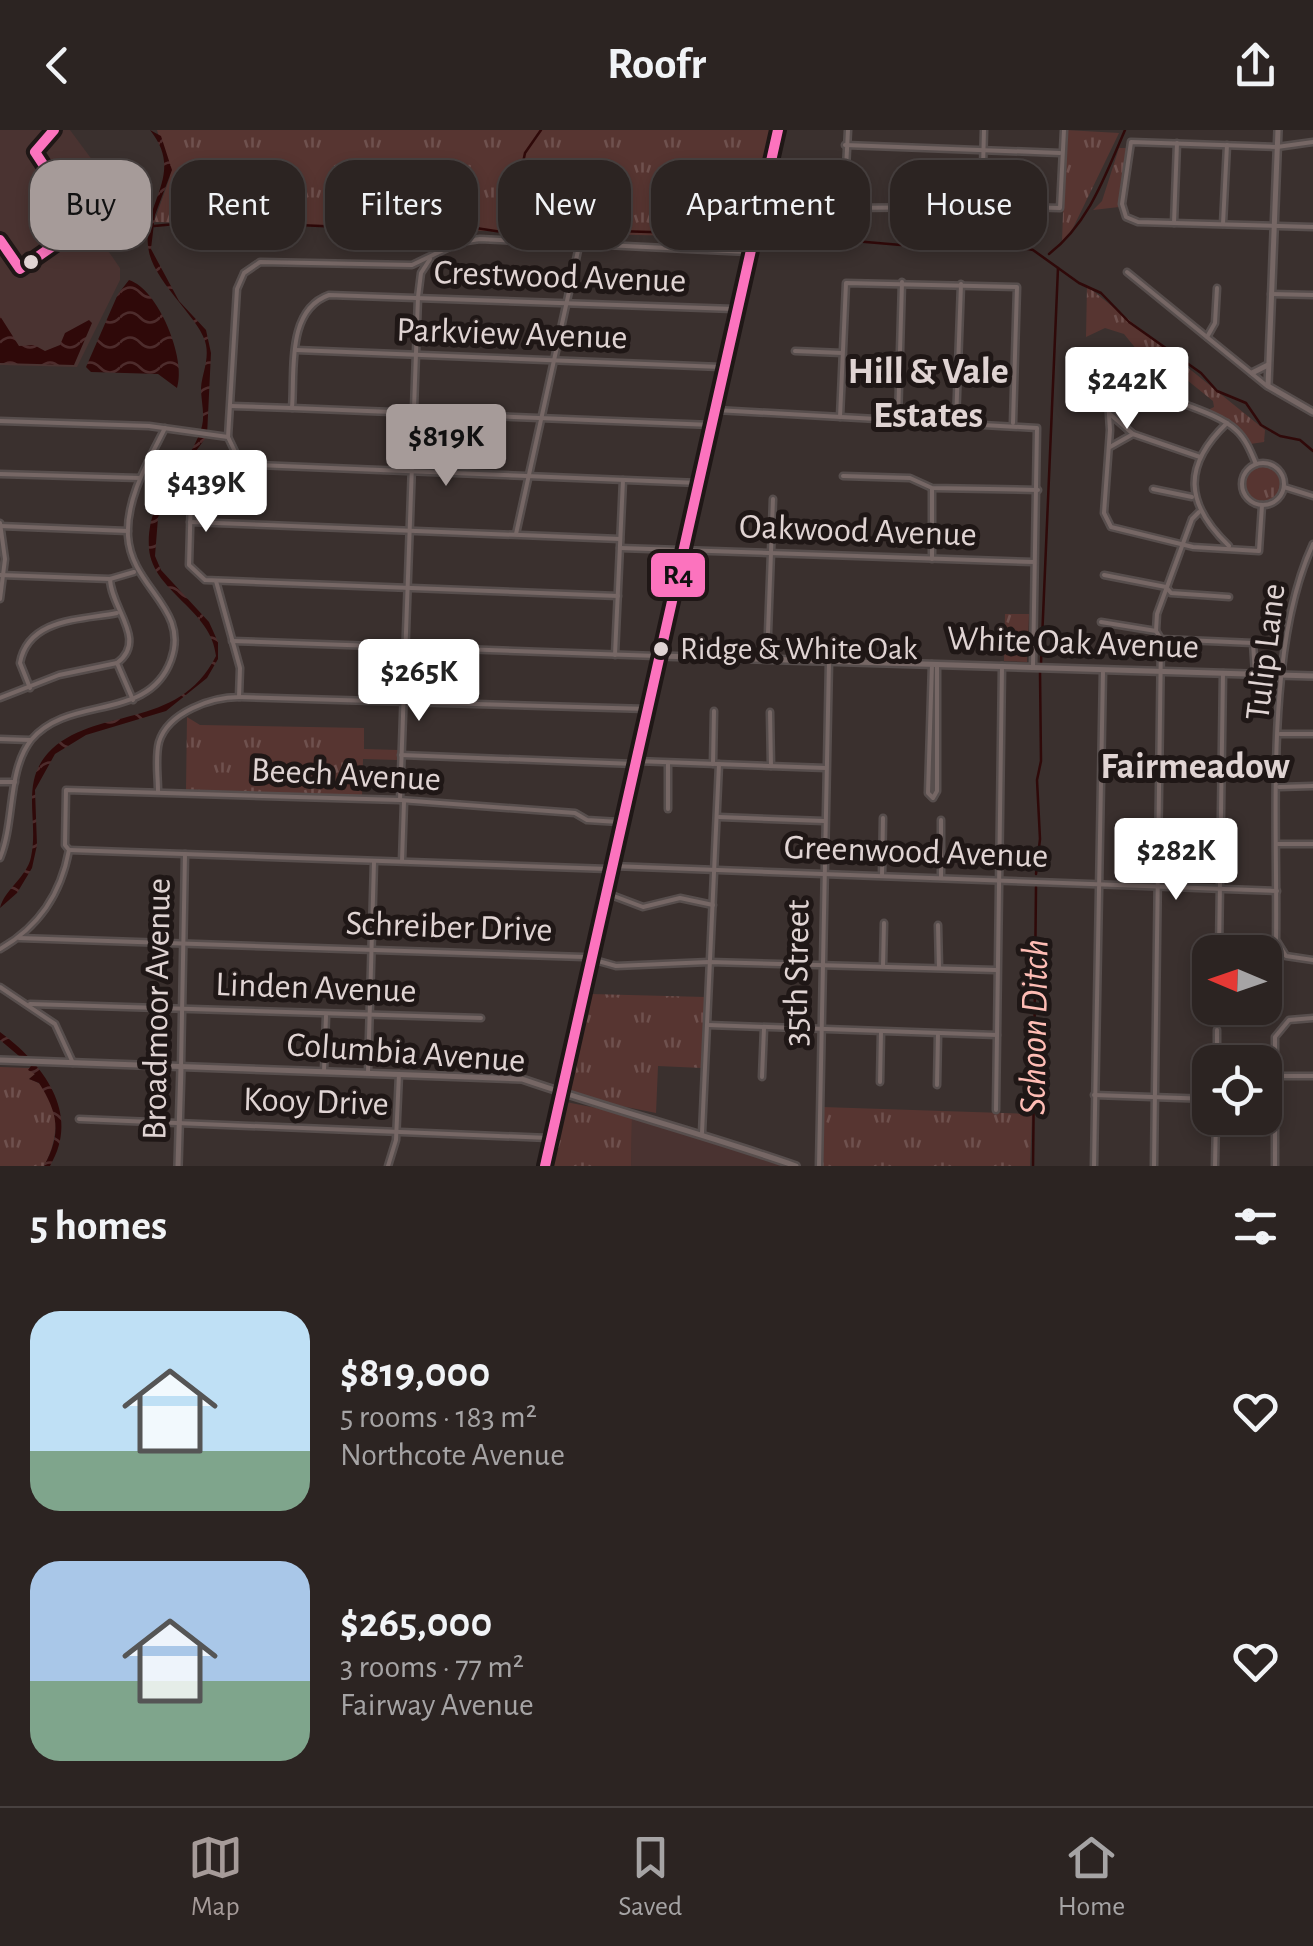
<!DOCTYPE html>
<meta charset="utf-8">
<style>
:root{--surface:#2c2422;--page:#342c2a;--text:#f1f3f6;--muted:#a6a4a5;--line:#484140;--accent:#a69b99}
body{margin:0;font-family:"Alegreya Sans",sans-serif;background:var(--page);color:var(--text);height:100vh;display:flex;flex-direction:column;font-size:38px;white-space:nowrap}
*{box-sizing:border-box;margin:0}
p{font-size:32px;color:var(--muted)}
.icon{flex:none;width:55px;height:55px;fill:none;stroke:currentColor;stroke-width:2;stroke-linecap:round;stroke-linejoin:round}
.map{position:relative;height:1036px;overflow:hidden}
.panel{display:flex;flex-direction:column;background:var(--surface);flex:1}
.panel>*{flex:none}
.banner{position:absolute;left:30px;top:30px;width:1255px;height:90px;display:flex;gap:20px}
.needle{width:65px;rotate:272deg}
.tools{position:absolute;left:1192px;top:805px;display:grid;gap:20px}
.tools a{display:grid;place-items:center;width:90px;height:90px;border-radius:20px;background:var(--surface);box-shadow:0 5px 15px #0003,0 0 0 2px var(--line);font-size:50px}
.price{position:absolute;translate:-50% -85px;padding:0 22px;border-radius:10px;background:#fff;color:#222;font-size:32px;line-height:65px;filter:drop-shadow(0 2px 5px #0008)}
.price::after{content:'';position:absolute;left:50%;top:60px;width:30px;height:22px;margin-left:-15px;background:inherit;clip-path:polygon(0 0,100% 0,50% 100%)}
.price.selected{background:var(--accent);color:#111}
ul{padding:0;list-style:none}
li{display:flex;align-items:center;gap:30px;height:250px;padding:0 30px}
li span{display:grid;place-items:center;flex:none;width:280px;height:200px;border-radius:30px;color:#555}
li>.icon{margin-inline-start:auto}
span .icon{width:120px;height:120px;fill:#fffc;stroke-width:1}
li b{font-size:42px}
h2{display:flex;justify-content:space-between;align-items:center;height:120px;padding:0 30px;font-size:42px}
.chip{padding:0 35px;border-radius:30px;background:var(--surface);box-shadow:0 5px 15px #0003,0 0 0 2px var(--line);font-size:35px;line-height:90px}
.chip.selected{background:var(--accent);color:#111}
header{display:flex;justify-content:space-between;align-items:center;height:130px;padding:0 30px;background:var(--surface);font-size:45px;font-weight:700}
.dock{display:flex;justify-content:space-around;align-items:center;height:140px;border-top:2px solid var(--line);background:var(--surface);font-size:28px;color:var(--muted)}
.dock a{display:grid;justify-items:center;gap:5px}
.dock .selected{color:var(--accent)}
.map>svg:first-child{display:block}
</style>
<header><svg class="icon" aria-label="back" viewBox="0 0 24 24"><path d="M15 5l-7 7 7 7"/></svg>Roofr<svg class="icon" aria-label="share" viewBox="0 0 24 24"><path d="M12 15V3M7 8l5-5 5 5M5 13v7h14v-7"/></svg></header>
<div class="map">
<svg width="1313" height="1036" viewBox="0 0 1313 1036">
<defs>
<pattern id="park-tufts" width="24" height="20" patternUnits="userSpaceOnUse" patternTransform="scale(2.5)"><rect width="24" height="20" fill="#573531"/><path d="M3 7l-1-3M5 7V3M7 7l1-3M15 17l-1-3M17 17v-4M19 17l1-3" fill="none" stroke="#6f514e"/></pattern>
<pattern id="water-waves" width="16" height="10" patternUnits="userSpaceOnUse" patternTransform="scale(2.5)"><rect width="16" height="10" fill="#2f0909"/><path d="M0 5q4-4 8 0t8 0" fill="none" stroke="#4d2c2c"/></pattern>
</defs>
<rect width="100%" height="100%" fill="#3a302e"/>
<g fill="#4a3331">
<path d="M0 0H70L110 54 79 79 120 138V150L77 237 0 235Z"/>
<path d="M632 985 782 1036H631Z"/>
</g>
<g fill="url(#park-tufts)">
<path d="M157 0H774L750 108 154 92 170 47Z"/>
<path d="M1066 0 1119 3 1073 98 1062 112Z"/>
<path d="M1119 18H1127L1119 77 1093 80 1102 71Z"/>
<path d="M1087 156 1265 300 1264 312 1250 314 1229 291 1208 280 1214 277 1213 271 1187 250 1147 232 1133 247 1146 231 1124 204 1105 198 1086 207Z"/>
<circle cx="1263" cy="354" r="18"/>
<path d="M1005 484H1029L1027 532 1004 531Z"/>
<path d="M187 587 200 595 364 598V619L398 620V630L363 629 362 666 186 661Z"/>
<path d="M591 864 705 867 702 938 658 936 656 983 572 966 568 960Z"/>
<path d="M0 937 30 938 35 944 29 949C65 960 59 1011 44 1036H0Z"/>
<path d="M566 972 632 985 631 1036H552Z"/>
<path d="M822 977 1032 984 1030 1036H821Z"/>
</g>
<g fill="url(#water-waves)">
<path d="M150 0 161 6 172 40 155 85 151 119 179 171 206 200 211 223 207 306 166 362 158 388 155 426 161 440 209 492 218 512V529L207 548 166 581 86 605 55 624 35 660 37 715 32 738 17 763 0 778C4 760 27 747 31 727 39 691 20 654 48 623 93 575 178 602 216 526 212 480 153 462 149 419 145 362 190 340 202 296 205 284 201 271 201 258 202 244 209 231 206 215 203 192 155 153 149 122 139 74 187 46 150 0Z"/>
<path d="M129 150C158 159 187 229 177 258L158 244 91 242 86 237 118 164Z"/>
<path d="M0 186 19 216 34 215 45 221 60 215 65 203 89 190 92 193 74 235 0 233Z"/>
<path d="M0 902C42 933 82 983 50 1036H44C62 1003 58 983 39 953L29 949 35 944 28 940 31 936 0 910Z"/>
</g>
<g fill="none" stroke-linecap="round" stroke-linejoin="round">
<g stroke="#2f0909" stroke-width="2.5">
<path d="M514 76 525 23 541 0"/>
<path d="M154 96 208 91 365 98 415 83 437 92 515 104 583 100 749 105"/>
<path d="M757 107 799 113 819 108 901 115 965 106 1033 120 1079 153 1101 163 1129 192 1201 243 1217 261 1246 273 1261 295 1280 306 1300 310 1313 321"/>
<path d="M1049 124C1089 93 1105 46 1125 0"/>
<path d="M1041 533 1058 138"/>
<path d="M1036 744 1040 709 1037 650 1041 631 1040 542"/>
<path d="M1033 1036 1036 757"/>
</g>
<g stroke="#574e4d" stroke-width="9">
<g id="minor">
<path d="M1313 12 1277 17 1131 12 1122 74 1126 87 1138 92 1313 97"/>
<path d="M845 15 1060 23"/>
<path d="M982 75 984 0"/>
<path d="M764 76C862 81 960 74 1060 78L1064 0"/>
<path d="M844 77 848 0"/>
<path d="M1174 93 1177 13"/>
<path d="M1223 94 1227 15"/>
<path d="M1127 142 1267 256"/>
<path d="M1271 164 1313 165"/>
<path d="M1207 207 1215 193 1217 158"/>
<path d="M296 220 721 237"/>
<path d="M795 221 842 223"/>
<path d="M1109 252 1126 246"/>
<path d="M231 276 292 278C295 241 286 180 329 165L734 179"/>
<path d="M292 278 712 295"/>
<path d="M716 280 1037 298 1033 537"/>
<path d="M1110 284 1133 304"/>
<path d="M840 287 846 153 1017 157 1013 293"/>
<path d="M898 290 902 152"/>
<path d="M0 291 149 296 228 307 238 328 257 335 699 353"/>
<path d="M956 292 961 154"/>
<path d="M1227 293C1182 336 1185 374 1229 416"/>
<path d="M228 307 237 159 244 143 260 132 412 135 460 112 480 109 748 122"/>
<path d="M1110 317 1133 304 1200 327"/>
<circle cx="1263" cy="354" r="21"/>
<path d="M1256 334C1251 322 1246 309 1236 300 1207 272 1118 266 1111 222L1105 224 1110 300 1104 383 1111 397 1193 417 1259 421 1262 375"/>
<path d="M0 344 140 348"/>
<path d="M843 346 910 348 932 358 1038 360"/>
<path d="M1284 357 1313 366"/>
<path d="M1153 359 1192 367"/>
<path d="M191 366 189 435 205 450 618 466"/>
<path d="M190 392 620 409"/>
<path d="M0 393 5 429 0 469"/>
<path d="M0 396 128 401"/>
<path d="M516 404 579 116"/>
<path d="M1313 414C1264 519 1278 693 1276 810L1286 826 1313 830"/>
<path d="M620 418 1034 432"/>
<path d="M932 429V359"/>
<path d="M0 445 110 449 134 442"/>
<path d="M1104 445 1166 457 1171 463 1229 467"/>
<path d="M110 449C111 479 148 510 117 533L133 570"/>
<path d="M1101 492 1156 501 1161 509 1253 513 1255 544"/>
<path d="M1156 501 1157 484 1192 389 1199 382"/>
<path d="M232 511 657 526"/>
<path d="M615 525 623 350"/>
<path d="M767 529 773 369"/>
<path d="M932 534 928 663 933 668 937 661V535"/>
<path d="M30 558 20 533C28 488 81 490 117 483"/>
<path d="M239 567 648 579"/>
<path d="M0 568 59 545 117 533"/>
<path d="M770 582 771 636"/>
<path d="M1280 604H1313"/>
<path d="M0 609 30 610"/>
<path d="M401 625 635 634"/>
<path d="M636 631 826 638"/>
<path d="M713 634 714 581"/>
<path d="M0 652H15"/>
<path d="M1279 657 1313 656"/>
<path d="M158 661C158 646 155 627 159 612 168 582 212 567 239 567L240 538 216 451"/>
<path d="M400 670 418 167 421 143 430 129"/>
<path d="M668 679V633"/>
<path d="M719 687 824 691"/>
<path d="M1278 714H1313"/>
<path d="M69 720 609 739"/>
<path d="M0 728C15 692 7 641 31 610 69 564 148 593 171 530 190 478 131 458 128 406 126 368 148 332 165 298"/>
<path d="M402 731 404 672"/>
<path d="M612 736 1277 761"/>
<path d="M882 745 883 688"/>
<path d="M941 747V690"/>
<path d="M606 763 643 777 680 768 713 775"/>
<path d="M938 795 939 838"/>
<path d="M19 808 584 827 616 836 709 832 996 840"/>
<path d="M0 819C39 797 61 764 69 720L65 715 66 660 400 670 575 683 587 690 619 692"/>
<path d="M1219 822 1223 543"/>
<path d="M883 836 884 793"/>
<path d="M0 857 55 894 73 933"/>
<path d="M30 874 481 888"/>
<path d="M708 895 997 905"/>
<path d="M1217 932V900"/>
<path d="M181 937 185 724"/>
<path d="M324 941 326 886"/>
<path d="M368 942 374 732"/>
<path d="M1275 946H1313"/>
<path d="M762 947 764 898"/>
<path d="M880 952 881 902"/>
<path d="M937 955 938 904"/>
<path d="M1094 965 1210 969"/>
<path d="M996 980 1002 536"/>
<path d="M79 989 549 1008"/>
<path d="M702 1003 719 634"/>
<path d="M388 1036 396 1010 399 944"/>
<path d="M819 1036 829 531"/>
<path d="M1094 1036 1103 541"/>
<path d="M1154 1036 1161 509"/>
<path d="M1215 1036 1216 988"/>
<path d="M1275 1036V907L1289 890 1313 888"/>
</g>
</g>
<g stroke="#574e4d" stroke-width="10">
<g id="tertiary">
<path d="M1278 0 1268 256 1313 282"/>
<path d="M1252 243 1268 235"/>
<path d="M660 526 1313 546"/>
<path d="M0 930 522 949C612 980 705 1004 796 1036"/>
<path d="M178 1036 181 937"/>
</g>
</g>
<g stroke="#574e4d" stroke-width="12">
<path id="primary" d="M545 1036 778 0"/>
</g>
<use href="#minor" stroke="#766765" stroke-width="4"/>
<use href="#tertiary" stroke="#766765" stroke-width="5"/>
<use href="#primary" stroke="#786765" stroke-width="8"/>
<g stroke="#1f1716" stroke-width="18">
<g id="bus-1">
<path d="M0 110 20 139 83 95 35 22 54 0"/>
<path d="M545 1036 778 0"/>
</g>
</g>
<use href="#bus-1" stroke="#fc73be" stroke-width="10"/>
</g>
<g fill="#e0d4d3" stroke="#1f1716" stroke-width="4">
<circle cx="31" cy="132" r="9"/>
<circle cx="661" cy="519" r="9"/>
</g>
<g text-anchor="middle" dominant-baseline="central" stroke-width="10" stroke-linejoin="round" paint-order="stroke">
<g font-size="32" fill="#e0d4d3" stroke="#1f1716" text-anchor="start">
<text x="680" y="519">Ridge &amp; White Oak</text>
</g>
<g font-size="35" fill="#e0d4d3" stroke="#1f1716">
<text transform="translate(560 147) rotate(2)">Crestwood Avenue</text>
<text transform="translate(512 204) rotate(2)">Parkview Avenue</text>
<text transform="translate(858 401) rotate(2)">Oakwood Avenue</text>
<text transform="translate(1073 513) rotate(2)">White Oak Avenue</text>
<text transform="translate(1266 522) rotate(-83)">Tulip Lane</text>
<text transform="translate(346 645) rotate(3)">Beech Avenue</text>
<text transform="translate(916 722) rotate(2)">Greenwood Avenue</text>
<text transform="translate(449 797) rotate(2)">Schreiber Drive</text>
<text transform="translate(797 843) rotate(-89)">35th Street</text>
<text transform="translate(316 858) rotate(2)">Linden Avenue</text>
<text transform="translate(157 879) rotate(-89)">Broadmoor Avenue</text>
<text transform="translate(406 923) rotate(4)">Columbia Avenue</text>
<text transform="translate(316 972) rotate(2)">Kooy Drive</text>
</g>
<g font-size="38" font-weight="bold" fill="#e0d4d3" stroke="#1f1716">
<text x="928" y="242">Hill &amp; Vale<tspan x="928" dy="44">Estates</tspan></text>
<text x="1195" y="637">Fairmeadow</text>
</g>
<g font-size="38" font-style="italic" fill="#ffbdb5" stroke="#1f1716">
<text transform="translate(1035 897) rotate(-89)">Schoon Ditch</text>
</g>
</g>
<rect stroke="#1f1716" stroke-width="4" x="649" y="421" width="58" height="48" rx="10" fill="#fc73be"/>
<g font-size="28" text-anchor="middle" font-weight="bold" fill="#111">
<text x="678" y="454">R4</text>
</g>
</svg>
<div class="tools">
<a><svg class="needle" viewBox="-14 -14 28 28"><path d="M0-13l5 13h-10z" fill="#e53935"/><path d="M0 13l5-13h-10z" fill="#a6a4a5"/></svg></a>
<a><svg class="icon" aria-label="locate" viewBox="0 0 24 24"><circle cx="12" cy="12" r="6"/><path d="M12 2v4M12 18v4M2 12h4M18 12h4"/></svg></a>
</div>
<b class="price" style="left:1127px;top:302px">$242K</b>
<b class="price selected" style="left:446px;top:359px">$819K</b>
<b class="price" style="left:206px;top:405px">$439K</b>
<b class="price" style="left:419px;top:594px">$265K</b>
<b class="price" style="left:1176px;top:773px">$282K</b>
<div class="banner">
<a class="chip selected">Buy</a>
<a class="chip">Rent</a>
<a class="chip">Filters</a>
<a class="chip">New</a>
<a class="chip">Apartment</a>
<a class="chip">House</a>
</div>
</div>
<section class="panel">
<h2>5 homes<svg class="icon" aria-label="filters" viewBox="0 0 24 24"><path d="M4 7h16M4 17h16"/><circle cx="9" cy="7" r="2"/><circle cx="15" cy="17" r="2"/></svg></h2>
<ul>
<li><span style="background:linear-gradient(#bfe0f5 70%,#7fa58c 0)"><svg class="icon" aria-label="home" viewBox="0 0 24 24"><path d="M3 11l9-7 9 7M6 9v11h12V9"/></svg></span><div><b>$819,000</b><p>5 rooms · 183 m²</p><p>Northcote Avenue</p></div><svg class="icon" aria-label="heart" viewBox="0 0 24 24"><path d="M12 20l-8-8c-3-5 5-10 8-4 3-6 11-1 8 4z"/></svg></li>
<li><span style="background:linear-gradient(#a9c7e8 60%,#7fa58c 0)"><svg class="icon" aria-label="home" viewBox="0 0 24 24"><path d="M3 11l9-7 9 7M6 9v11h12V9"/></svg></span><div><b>$265,000</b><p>3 rooms · 77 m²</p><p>Fairway Avenue</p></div><svg class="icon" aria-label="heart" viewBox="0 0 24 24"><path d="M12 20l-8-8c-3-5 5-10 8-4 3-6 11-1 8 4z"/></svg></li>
</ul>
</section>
<nav class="dock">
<a class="selected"><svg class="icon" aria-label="map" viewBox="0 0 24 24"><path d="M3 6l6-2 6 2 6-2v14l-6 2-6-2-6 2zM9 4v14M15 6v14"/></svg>Map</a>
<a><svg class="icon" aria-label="saved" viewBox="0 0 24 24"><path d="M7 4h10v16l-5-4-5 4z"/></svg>Saved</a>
<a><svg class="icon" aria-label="home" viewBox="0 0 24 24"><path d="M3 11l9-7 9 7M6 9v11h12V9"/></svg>Home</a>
</nav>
